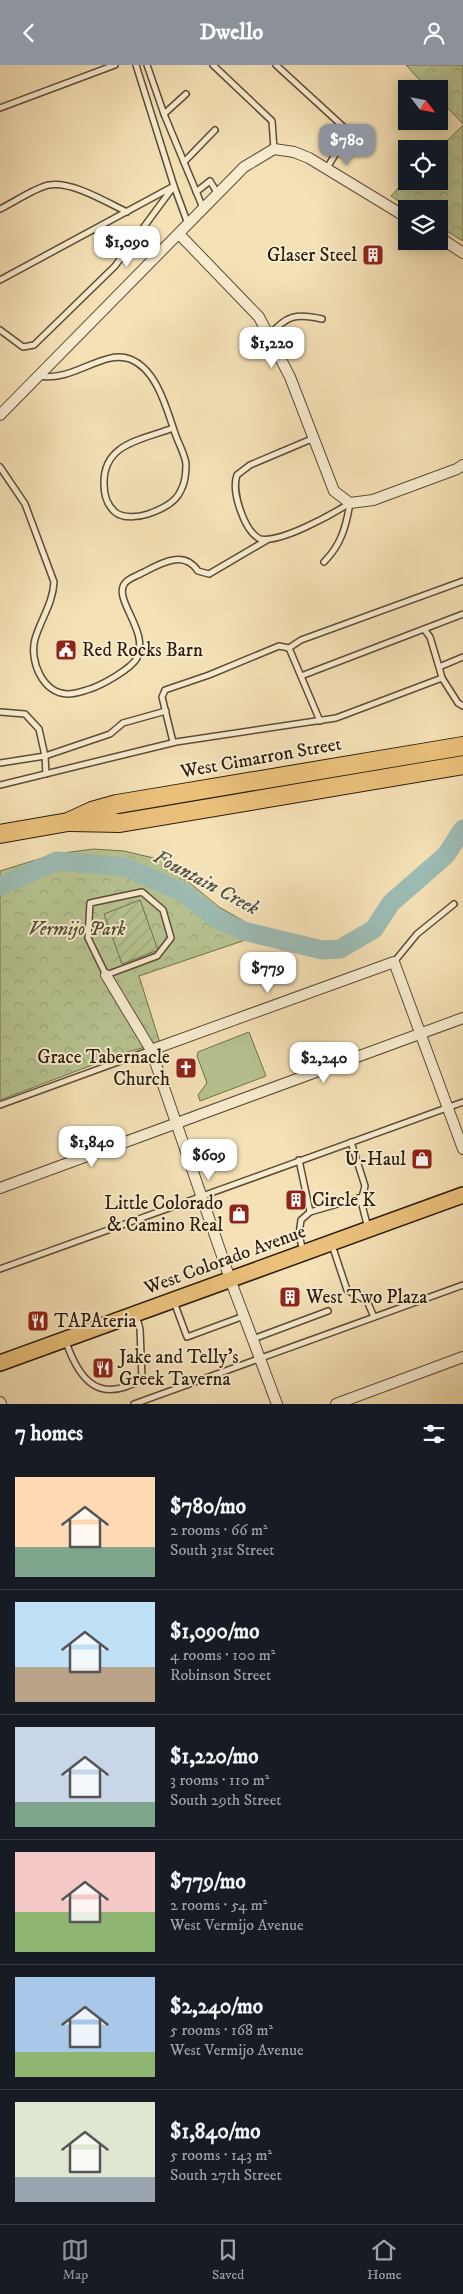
<!DOCTYPE html>
<meta charset="utf-8">
<style>
:root{--surface:#171b24;--page:#20242c;--text:#f1f3f6;--muted:#9ea1a6;--line:#363941;--accent:#8c9099}
body{margin:0;font-family:"IM FELL DW Pica",serif;background:var(--page);color:var(--text);height:100vh;display:flex;flex-direction:column;font-size:19px;white-space:nowrap}
*{box-sizing:border-box;margin:0}
p{font-size:16px;color:var(--muted)}
.icon{flex:none;width:28px;height:28px;fill:none;stroke:currentColor;stroke-width:2;stroke-linecap:round;stroke-linejoin:round}
.map{position:relative;height:1339px;overflow:hidden}
.side{display:flex;flex-direction:column;background:var(--surface);flex:1}
.side>*{flex:none}
.needle{width:32px;rotate:122deg}
.tools{position:absolute;left:398px;top:15px;display:grid;gap:10px}
.tools a{display:grid;place-items:center;width:50px;height:50px;border-radius:0px;background:var(--surface);box-shadow:0 2px 12px #0003;font-size:25px}
.price{position:absolute;translate:-50% -42px;padding:0 11px;border-radius:10px;background:#fff;color:#222;font-size:16px;line-height:32px;filter:drop-shadow(0 1px 2px #0008)}
.price::after{content:'';position:absolute;left:50%;top:30px;width:15px;height:11px;margin-left:-8px;background:inherit;clip-path:polygon(0 0,100% 0,50% 100%)}
.price.on{background:var(--accent);color:#fff}
ul{padding:0;list-style:none}
li{display:flex;align-items:center;gap:15px;height:125px;padding:0 15px}
li+li{border-top:1px solid var(--line)}
li span{display:grid;place-items:center;flex:none;width:140px;height:100px;border-radius:0px;color:#555}
li>.icon{margin-inline-start:auto}
span .icon{width:60px;height:60px;fill:#fffc;stroke-width:1}
li b{font-size:21px}
h2{display:flex;justify-content:space-between;align-items:center;height:60px;padding:0 15px;font-size:21px}
header{display:flex;justify-content:space-between;align-items:center;height:65px;padding:0 15px;background:var(--accent);color:#fff;font-size:22px;font-weight:800}
.dock{display:flex;justify-content:space-around;align-items:center;height:70px;border-top:1px solid var(--line);background:var(--surface);font-size:14px;color:var(--muted)}
.dock a{display:grid;justify-items:center;gap:2px}
.dock .on{color:var(--accent)}
.map>svg:first-child{display:block}
</style>
<header><svg class="icon" aria-label="back" viewBox="0 0 24 24"><path d="M15 5l-7 7 7 7"/></svg>Dwello<svg class="icon" aria-label="person" viewBox="0 0 24 24"><circle cx="12" cy="8" r="4"/><path d="M4 21q1-7 8-7t8 7"/></svg></header>
<div class="map">
<svg width="463" height="1339" viewBox="0 0 463 1339">
<defs>
<pattern id="park-crowns" width="20" height="18" patternUnits="userSpaceOnUse" patternTransform="scale(1.25)"><rect width="20" height="18" fill="#b7c492"/><path d="M2 6a3 3 0 1 1 6 0M12 15a3 3 0 1 1 6 0" fill="none" stroke="#9ea87d"/></pattern>
<pattern id="garden-furrows" width="10" height="10" patternUnits="userSpaceOnUse" patternTransform="scale(1.25)"><rect width="10" height="10" fill="#b7c492"/><path d="M-1 1l2-2M0 10L10 0M9 11l2-2" fill="none" stroke="#9ea87d"/></pattern>
</defs>
<rect width="100%" height="100%" fill="#f5e1b6"/>
<filter id="stains"><feTurbulence type="fractalNoise" baseFrequency=".004" numOctaves="4"/><feColorMatrix values="0 0 0 0 .2 0 0 0 0 .09 0 0 0 0 .02 0 0 0 .5 -.17"/></filter>
<radialGradient id="worn" r=".72"><stop offset=".6" stop-color="#630" stop-opacity="0"/><stop offset="1" stop-color="#630" stop-opacity=".3"/></radialGradient>
<path fill="#b7c492" stroke="#71704e" d="M249 967 266 1011 200 1036 198 1030 207 1018 197 991 198 987Z"/>
<g fill="url(#park-crowns)" stroke="#71704e">
<path d="M406 0H463V59L439 34V24H428Z"/>
<path d="M463 60V176L439 161V144H411L391 131 406 115 439 116V84Z"/>
<path d="M94 784 124 786 162 795 219 842 249 859 269 867 139 911 160 978 124 988 0 1035V806L55 789Z"/>
</g>
<path fill="url(#garden-furrows)" stroke="#71704e" d="M140 835 158 885 122 899 104 849Z"/>
<g fill="none" stroke-linecap="round" stroke-linejoin="round">
<path stroke="#9dbcb4" stroke-width="19" d="M0 821 57 796 125 802 182 827 216 853 244 866 322 885 340 884 374 864 391 838 446 790 463 764"/>
<g stroke="#5e4c36" stroke-width="8">
<g id="lane">
<path d="M147 0 164 49 203 143"/>
<path d="M213 0 272 56 274 84"/>
<path d="M276 0 348 66 347 70 327 103"/>
<path d="M0 43 115 0"/>
<path d="M164 49 186 29"/>
<path d="M184 97 215 65"/>
<path d="M196 127 210 116 218 129"/>
<path d="M0 144C13 138 36 122 49 120 72 116 106 137 127 147"/>
<path d="M0 215 174 121 136 0"/>
<path d="M0 265 23 282 34 280 115 201 174 121 188 159"/>
<path d="M269 271C286 250 297 248 322 254"/>
<path d="M39 311C74 317 103 284 130 294 158 305 167 346 176 371 179 379 185 390 186 399 186 408 185 418 181 425 176 438 160 445 148 449 139 452 123 454 115 447 107 440 104 429 104 419 103 378 142 375 173 363"/>
<path d="M314 373 250 400 237 410C231 426 244 466 260 474 281 478 331 450 350 438"/>
<path d="M0 402 25 439 54 517C53 538 41 554 35 574 29 596 43 629 68 629 75 629 83 626 90 624 102 620 131 604 137 593 150 566 112 534 125 518 129 513 137 511 142 508 152 503 162 497 173 495 184 493 192 497 198 506L209 509 267 475"/>
<path d="M324 497C341 480 346 462 350 438"/>
<path d="M424 564 463 549"/>
<path d="M289 583 301 575 463 516"/>
<path d="M301 611 424 564 430 572 439 602"/>
<path d="M442 613 439 602 463 592"/>
<path d="M0 647 25 649 39 664 45 691 110 669 123 658 166 646"/>
<path d="M173 677 162 632 165 625 209 610 279 581 289 583 320 656"/>
<path d="M0 698 45 691 46 709"/>
<path d="M0 720 176 677 336 653 442 613 458 638 463 641"/>
<path d="M142 827 163 845 171 873 157 891 106 910 88 873 90 838Z"/>
<path d="M394 897 417 869 454 839"/>
<path d="M0 1040 151 985"/>
<path d="M351 1077 365 1121 361 1136 368 1163"/>
<path d="M299 1095 310 1147 301 1155 299 1169 303 1187"/>
<path d="M310 1147 362 1132"/>
<path d="M332 1180 347 1225 367 1236 374 1252"/>
<path d="M0 1204 463 1037"/>
<path d="M174 1237 187 1272 244 1251"/>
<path d="M253 1274 328 1246"/>
<path d="M66 1277C80 1317 100 1339 142 1314L140 1264 136 1250"/>
<path d="M134 1339 463 1220"/>
</g>
</g>
<g stroke="#5e4c36" stroke-width="12">
<g id="street">
<path d="M179 169 259 252 290 312 334 426 350 438 373 435 457 404 463 400"/>
<path d="M439 172 463 188"/>
<path d="M0 350 244 102 274 84 294 87 309 93 406 152"/>
<path d="M106 910 151 985 230 1214 277 1339"/>
<path d="M151 985 394 897 463 1084"/>
<path d="M0 1123 463 953"/>
<path d="M0 1337 1 1339"/>
<path d="M336 1339 463 1292"/>
</g>
</g>
<g stroke="#2b1b0b" stroke-width="18">
<path id="primary" d="M0 1298 463 1130"/>
</g>
<g stroke="#2b1b0b" stroke-width="20">
<g id="highway">
<path d="M71 757 120 758 463 700"/>
<path d="M0 769 68 757 92 746 117 739 463 681"/>
</g>
</g>
<use href="#lane" stroke="#f8ecd0" stroke-width="5"/>
<use href="#street" stroke="#f8ecd0" stroke-width="10"/>
<use href="#primary" stroke="#eac07b" stroke-width="15"/>
<use href="#highway" stroke="#eac07b" stroke-width="18"/>
</g>
<defs>
<g id="building-square" transform="scale(1.125)"><rect x="-9" y="-9" width="18" height="18" rx="4" fill="#8f2418" stroke="#f8ecd0"/><path d="M-4-6H4V6H1V3H-1V6H-4ZM-2.5-4.3h1.7v1.8h-1.7ZM.8-4.3h1.7v1.8H.8ZM-2.5-1h1.7V.8h-1.7ZM.8-1h1.7V.8H.8Z" fill="#fff"/></g>
<g id="civic-square" transform="scale(1.125)"><rect x="-9" y="-9" width="18" height="18" rx="4" fill="#8f2418" stroke="#f8ecd0"/><path d="M-.6-6.5H3V-4.5H.6V-3L4-1V1h2V6H-6V1h2V-1L-.6-3ZM-1.2 2.5V6h2.4V2.5Z" fill="#fff"/></g>
<g id="church-square" transform="scale(1.125)"><rect x="-9" y="-9" width="18" height="18" rx="4" fill="#8f2418" stroke="#f8ecd0"/><path d="M-1.2-6h2.4v3.5h3.3v2.4h-3.3V6h-2.4V-.1h-3.3v-2.4h3.3Z" fill="#fff"/></g>
<g id="shop-square" transform="scale(1.125)"><rect x="-9" y="-9" width="18" height="18" rx="4" fill="#8f2418" stroke="#f8ecd0"/><path d="M-5-2.5h2.3a2.7 3.5 0 0 1 5.4 0H5L5.5 6h-11ZM-1.5-2.5h3a1.5 2.3 0 0 0-3 0Z" fill="#fff"/></g>
<g id="restaurant-square" transform="scale(1.125)"><rect x="-9" y="-9" width="18" height="18" rx="4" fill="#8f2418" stroke="#f8ecd0"/><path d="M-5-6h1v4h1v-4h1v4h1v-4h1v5L-1.5 .5V6h-2V.5L-5-1ZM5-6V6H3V1.5H1.5Q1.5-4 5-6Z" fill="#fff"/></g>
</defs>
<g fill-rule="evenodd">
<use href="#building-square" x="373" y="190"/>
<use href="#civic-square" x="66" y="585"/>
<use href="#church-square" x="186" y="1003"/>
<use href="#shop-square" x="422" y="1094"/>
<use href="#building-square" x="296" y="1135"/>
<use href="#shop-square" x="239" y="1149"/>
<use href="#building-square" x="290" y="1232"/>
<use href="#restaurant-square" x="38" y="1256"/>
<use href="#restaurant-square" x="103" y="1303"/>
</g>
<g text-anchor="middle" dominant-baseline="central" stroke-width="4" stroke-linejoin="round" paint-order="stroke">
<g font-size="19" fill="#2b1b0b" stroke="#f8ecd0" text-anchor="start">
<text x="357" y="190" text-anchor="end">Glaser Steel</text>
<text x="82" y="585">Red Rocks Barn</text>
<text x="170" y="992" text-anchor="end">Grace Tabernacle<tspan x="170" dy="22">Church</tspan></text>
<text x="406" y="1094" text-anchor="end">U-Haul</text>
<text x="312" y="1135">Circle K</text>
<text x="223" y="1138" text-anchor="end">Little Colorado<tspan x="223" dy="22">&amp; Camino Real</tspan></text>
<text x="306" y="1232">West Two Plaza</text>
<text x="54" y="1256">TAPAteria</text>
<text x="119" y="1292">Jake and Telly’s<tspan x="119" dy="22">Greek Taverna</tspan></text>
</g>
<g font-size="19" fill="#2b1b0b" stroke="#f8ecd0">
<text transform="translate(261 693) rotate(-10)">West Cimarron Street</text>
<text transform="translate(225 1195) rotate(-20)">West Colorado Avenue</text>
</g>
<g font-size="19" font-style="italic" fill="#554e34" stroke="#f8ecd0">
<text x="77" y="864">Vermijo Park</text>
</g>
<g font-size="20" font-style="italic" fill="#535346" stroke="#f8ecd0">
<text transform="translate(206 818) rotate(28)">Fountain Creek</text>
</g>
</g>
<rect width="100%" height="100%" filter="url(#stains)"/>
<rect width="100%" height="100%" fill="url(#worn)"/>
</svg>
<div class="tools">
<a><svg class="needle" viewBox="-14 -14 28 28"><path d="M0-13l5 13h-10z" fill="#e53935"/><path d="M0 13l5-13h-10z" fill="#9ea1a6"/></svg></a>
<a><svg class="icon" aria-label="locate" viewBox="0 0 24 24"><circle cx="12" cy="12" r="6"/><path d="M12 2v4M12 18v4M2 12h4M18 12h4"/></svg></a>
<a><svg class="icon" aria-label="layers" viewBox="0 0 24 24"><path d="M12 4l9 5-9 5-9-5zM3 14l9 5 9-5"/></svg></a>
</div>
<b class="price on" style="left:347px;top:101px">$780</b>
<b class="price" style="left:127px;top:203px">$1,090</b>
<b class="price" style="left:272px;top:304px">$1,220</b>
<b class="price" style="left:268px;top:929px">$779</b>
<b class="price" style="left:324px;top:1019px">$2,240</b>
<b class="price" style="left:92px;top:1103px">$1,840</b>
<b class="price" style="left:209px;top:1116px">$609</b>
</div>
<section class="side">
<h2>7 homes<svg class="icon" aria-label="filters" viewBox="0 0 24 24"><path d="M4 7h16M4 17h16"/><circle cx="9" cy="7" r="2"/><circle cx="15" cy="17" r="2"/></svg></h2>
<ul>
<li><span style="background:linear-gradient(#ffd9b3 70%,#7fa58c 0)"><svg class="icon" aria-label="home" viewBox="0 0 24 24"><path d="M3 11l9-7 9 7M6 9v11h12V9"/></svg></span><div><b>$780/mo</b><p>2 rooms · 66 m²</p><p>South 31st Street</p></div></li>
<li><span style="background:linear-gradient(#bfe0f5 65%,#b9a48a 0)"><svg class="icon" aria-label="home" viewBox="0 0 24 24"><path d="M3 11l9-7 9 7M6 9v11h12V9"/></svg></span><div><b>$1,090/mo</b><p>4 rooms · 100 m²</p><p>Robinson Street</p></div></li>
<li><span style="background:linear-gradient(#c9d6e8 75%,#7fa58c 0)"><svg class="icon" aria-label="home" viewBox="0 0 24 24"><path d="M3 11l9-7 9 7M6 9v11h12V9"/></svg></span><div><b>$1,220/mo</b><p>3 rooms · 110 m²</p><p>South 29th Street</p></div></li>
<li><span style="background:linear-gradient(#f6c9c9 60%,#8fb573 0)"><svg class="icon" aria-label="home" viewBox="0 0 24 24"><path d="M3 11l9-7 9 7M6 9v11h12V9"/></svg></span><div><b>$779/mo</b><p>2 rooms · 54 m²</p><p>West Vermijo Avenue</p></div></li>
<li><span style="background:linear-gradient(#a9c7e8 75%,#8fb573 0)"><svg class="icon" aria-label="home" viewBox="0 0 24 24"><path d="M3 11l9-7 9 7M6 9v11h12V9"/></svg></span><div><b>$2,240/mo</b><p>5 rooms · 168 m²</p><p>West Vermijo Avenue</p></div></li>
<li><span style="background:linear-gradient(#dfe7d0 75%,#9aa5b1 0)"><svg class="icon" aria-label="home" viewBox="0 0 24 24"><path d="M3 11l9-7 9 7M6 9v11h12V9"/></svg></span><div><b>$1,840/mo</b><p>5 rooms · 143 m²</p><p>South 27th Street</p></div></li>
</ul>
</section>
<nav class="dock">
<a class="on"><svg class="icon" aria-label="map" viewBox="0 0 24 24"><path d="M3 6l6-2 6 2 6-2v14l-6 2-6-2-6 2zM9 4v14M15 6v14"/></svg>Map</a>
<a><svg class="icon" aria-label="saved" viewBox="0 0 24 24"><path d="M7 4h10v16l-5-4-5 4z"/></svg>Saved</a>
<a><svg class="icon" aria-label="home" viewBox="0 0 24 24"><path d="M3 11l9-7 9 7M6 9v11h12V9"/></svg>Home</a>
</nav>
